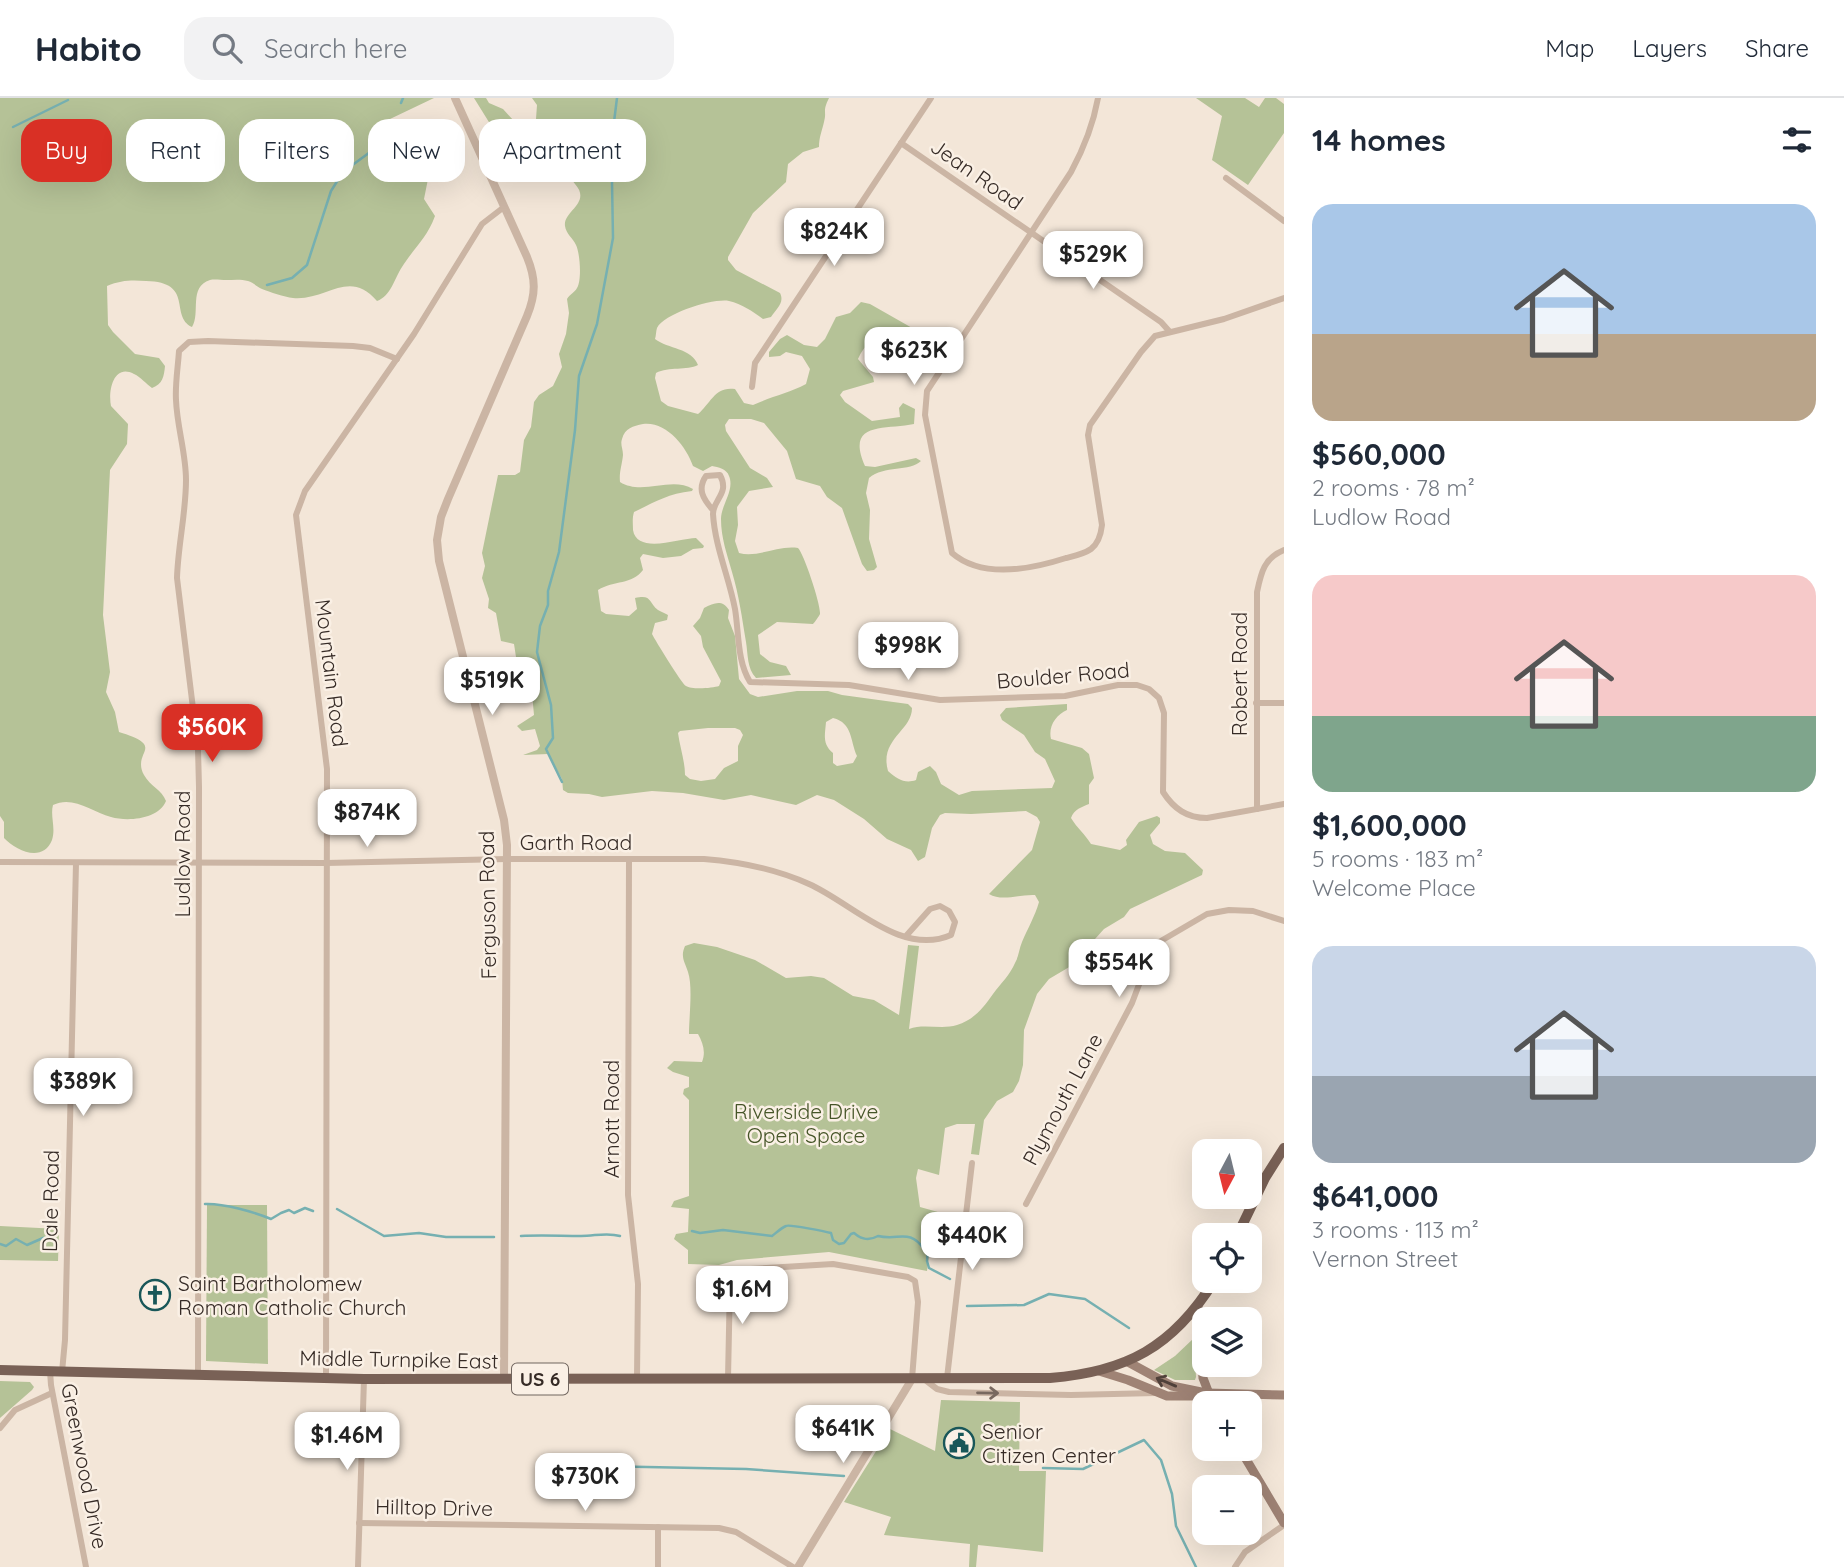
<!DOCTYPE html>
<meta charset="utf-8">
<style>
:root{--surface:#fff;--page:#f2f2f3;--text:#1f2937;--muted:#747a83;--line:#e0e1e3;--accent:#d93025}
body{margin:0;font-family:Quicksand,sans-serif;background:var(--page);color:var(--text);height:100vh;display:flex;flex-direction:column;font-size:26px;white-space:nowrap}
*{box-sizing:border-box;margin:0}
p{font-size:23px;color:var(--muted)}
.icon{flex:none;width:38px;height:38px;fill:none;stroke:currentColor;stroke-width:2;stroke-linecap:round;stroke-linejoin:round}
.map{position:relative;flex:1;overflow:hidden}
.details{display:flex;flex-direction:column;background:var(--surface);width:560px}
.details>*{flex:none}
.top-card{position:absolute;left:21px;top:21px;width:665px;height:63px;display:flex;gap:14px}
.needle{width:46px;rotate:187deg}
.controls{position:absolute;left:1192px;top:1041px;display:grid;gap:14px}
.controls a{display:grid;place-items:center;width:70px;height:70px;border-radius:14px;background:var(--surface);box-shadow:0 7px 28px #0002;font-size:35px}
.price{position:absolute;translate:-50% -60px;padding:0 16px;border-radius:14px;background:#fff;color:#222;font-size:23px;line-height:46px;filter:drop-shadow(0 2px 4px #0008)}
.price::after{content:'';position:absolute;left:50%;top:42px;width:21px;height:16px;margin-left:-10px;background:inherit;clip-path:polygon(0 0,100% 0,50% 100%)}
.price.on{background:var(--accent);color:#fff}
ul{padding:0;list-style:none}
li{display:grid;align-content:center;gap:14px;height:371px;padding:0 28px}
li span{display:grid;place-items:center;height:217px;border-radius:21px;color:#555}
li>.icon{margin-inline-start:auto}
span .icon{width:126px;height:126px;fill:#fffc;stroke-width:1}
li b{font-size:30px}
h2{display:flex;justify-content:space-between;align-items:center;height:84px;padding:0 28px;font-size:30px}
.tag{padding:0 24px;border-radius:21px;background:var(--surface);box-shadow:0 7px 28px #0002;font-size:24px;line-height:63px}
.tag.on{background:var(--accent);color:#fff}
header{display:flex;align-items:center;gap:42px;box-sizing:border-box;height:98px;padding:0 35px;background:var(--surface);border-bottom:2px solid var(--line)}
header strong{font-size:33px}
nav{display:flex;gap:38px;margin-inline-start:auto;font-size:24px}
.search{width:490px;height:63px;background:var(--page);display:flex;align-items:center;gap:18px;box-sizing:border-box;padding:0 24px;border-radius:21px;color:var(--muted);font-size:26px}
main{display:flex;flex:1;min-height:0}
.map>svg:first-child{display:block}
</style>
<header>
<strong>Habito</strong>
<div class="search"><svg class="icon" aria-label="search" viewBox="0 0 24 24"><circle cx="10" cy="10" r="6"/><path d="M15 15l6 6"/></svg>Search here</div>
<nav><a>Map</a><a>Layers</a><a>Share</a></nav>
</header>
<main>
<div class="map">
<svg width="1284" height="1469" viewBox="0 0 1284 1469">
<rect width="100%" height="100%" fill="#f3e6d8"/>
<g fill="#b5c297" fill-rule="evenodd">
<path d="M0 0H434L390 21 386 29 388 39 417 65 428 81 424 101 435 118C427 140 414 150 402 169 394 181 391 198 377 203 349 170 327 203 293 200 284 199 270 194 262 191 257 189 253 184 248 183 241 181 233 182 226 182 221 182 214 181 210 182 188 189 201 215 192 229 169 218 195 184 146 183 132 182 121 182 107 188L108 227 113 234 135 256 159 260 165 268C164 278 163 286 152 290 146 286 141 279 134 276 113 265 108 294 111 308L128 326 127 346 110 372 103 517 110 574 106 594 115 614 119 634C168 649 131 653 144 677 150 688 162 692 166 703 159 721 128 724 111 719 92 714 73 697 53 707 50 718 56 730 52 742 43 765 16 753 4 740V724L0 718Z"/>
<path d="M474 0H486L489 5 503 11 514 23 536 21 537 7 532 0H829C822 14 827 13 824 24 822 33 819 39 819 49L803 54 788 66 786 84 753 115 728 159V162L736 172 780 195C785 205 776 211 771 219L763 221C752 213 742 206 729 203 714 200 665 215 657 230 656 233 656 238 655 241 668 251 692 250 698 267 687 273 669 268 656 275L655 280 661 303 668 308 698 316C711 305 715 288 735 291L744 305 753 307C770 299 789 295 806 286L810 271 802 258 786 254 780 258 769 259V254L780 241 787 237 804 247 817 249 825 241 836 219 850 215 861 204 870 206 928 239 941 251 939 255H934L895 230H881C874 241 864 247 858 261L873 279 874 284 843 293 840 297 845 304 872 323 900 319 899 310 903 305 915 311 914 326C885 332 845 323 865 368L875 369 916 360 921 363C910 374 884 367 869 380L866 395 870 412 869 441 877 469 874 472 867 473 862 466 842 410 827 399 820 388 796 381 787 353 764 325 751 321H729L725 327 726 333 750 370 767 380 773 389 749 393 737 409 738 427 735 443 739 455C758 460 778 447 798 450 804 456 821 507 820 516 819 518 815 524 813 526L777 524 758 537 760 556 770 564 786 568 791 577 756 580C747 571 748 556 746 544 742 520 739 497 732 474 727 456 721 440 721 421 721 407 735 392 729 378 727 371 718 369 712 368L703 373 693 368C686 348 666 323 643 326 633 328 625 330 622 341 620 346 623 351 623 357 622 367 619 374 620 384 642 398 671 378 693 391L692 393C667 396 655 404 634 414 632 421 633 425 633 432 637 457 680 440 696 440L704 448 703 450 693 451 681 458 663 460 643 456 640 460 643 472C632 487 614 482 598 492L601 513 606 516 629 518 637 511 635 500C652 496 648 504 658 512 661 514 665 515 668 517L667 522 655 525 652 536C655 542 682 586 686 588 692 592 713 590 719 588L721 583 703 549 701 538 693 528 700 520 704 510C714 505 722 501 729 512L728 520 735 538 739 581 750 596 758 599 797 593H828L842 597 908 606 912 610C912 633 879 641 888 673 897 681 905 686 916 682L918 674 930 668 936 674 941 686 959 697 972 693 1052 690 1055 683 1045 661 1035 654 1024 637 1002 622 1000 617 1006 610 1067 606V612C1056 617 1048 628 1051 641L1082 650 1089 656 1094 680 1089 687V706C1082 709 1074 711 1071 720 1077 730 1085 736 1091 746L1120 752 1127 747 1126 742 1139 724 1157 718 1160 720V725L1150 737 1153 746 1165 753 1185 755 1203 772 1202 777 1130 811 1124 819 1104 831 1095 841 1089 862 1071 868 1049 881 1037 896 1024 932 1023 967 1019 983 1013 994 997 1003 984 1022 979 1057 971 1056 975 1026H957L945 1030 939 1077 918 1071 916 1080 920 1109 963 1121 962 1130 933 1122 927 1173 829 1154 737 1162 719 1167 688 1166V1152L674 1141 676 1136 688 1134 689 1111 671 1109 674 1103 689 1098V1002L683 996 684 991 689 989V979L673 974 667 970 674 963 702 964C706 954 703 945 698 936H689C689 919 693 889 688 874 685 864 680 859 685 848L694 845 717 849 755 862 786 880 811 878 824 880 853 898 874 902 899 917 908 847 919 848 909 931C924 925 941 932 957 927 975 921 983 910 993 896 1001 885 1010 877 1015 865 1019 858 1019 851 1022 844 1028 830 1035 818 1039 804L1035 797C1021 796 1002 804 989 796L1032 752 1040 724 1037 719 1026 713 971 716 945 715 940 717 932 730 925 759 918 763 911 752 887 741 864 721 834 702 817 697 796 707 751 697 724 702 683 695 652 693 602 699 589 696 568 695 563 692 562 681 548 656 523 657 537 652 540 648 535 631 522 633 517 628 534 617 532 595 481 596 477 582H495V577L510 576 518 572 514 546 501 543 496 515 488 510 489 501 482 480 485 468 482 455 498 377H515L520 374 524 342 531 329 534 304 539 297 553 288 562 269 559 256 566 236 569 215 567 201C570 196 575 194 577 190 582 182 580 155 576 147 573 140 566 136 565 128 563 113 592 105 575 86 572 81 566 81 562 77 552 66 591 41 568 31 559 28 527 31 520 35 511 41 508 46 496 46L492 29ZM833 620C853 625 850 643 857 658L853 665 837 668 833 665V655C822 646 825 637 826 624ZM708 630H735L740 632 743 637 738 648V663L724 670 715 681 701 683 690 681 685 677C685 663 680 650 678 635L680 633Z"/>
<path d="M1196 0H1245L1259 9 1265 0H1276L1284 6V35L1248 87 1212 62 1222 18Z"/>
<path d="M207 1107H267L268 1266 206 1263Z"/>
<path d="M0 1128 59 1131 58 1163 0 1162Z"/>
<path d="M1194 1240 1196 1279 1195 1282H1175L1154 1272 1175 1258Z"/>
<path d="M0 1283 30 1284 34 1289 32 1292 0 1320Z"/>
<path d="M941 1302 1020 1304 1019 1373H1046L1043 1454 978 1447 976 1469H969L970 1446 884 1437 891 1419 844 1404 890 1331 935 1353Z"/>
</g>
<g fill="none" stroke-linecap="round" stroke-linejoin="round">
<g stroke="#76b0b1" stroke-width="2.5">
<path d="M401 5 403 0"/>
<path d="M13 29 68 2"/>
<path d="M267 187 292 180 307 167 331 93 343 74 381 46 390 32"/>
<path d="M562 684 546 651 553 640 551 607 537 554 540 528 548 507V493L559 454 575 332 579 278 597 226 613 140 612 84 617 64 614 24 617 0"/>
<path d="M205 1106C223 1105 254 1114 271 1121L281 1115 289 1112 294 1115 305 1110 313 1113"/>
<path d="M337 1111 384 1138 419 1135 446 1139H494"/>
<path d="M692 1133 700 1135 723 1132 772 1138C776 1135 781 1130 786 1128 789 1126 827 1134 831 1135L833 1142 839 1146 844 1145 851 1136 854 1135C862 1142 869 1143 878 1138 899 1143 909 1130 924 1151L928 1150 927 1163 929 1170 950 1181"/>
<path d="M521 1138C541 1137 561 1138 581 1138 595 1138 607 1134 620 1138"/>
<path d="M0 1146 6 1148 16 1141 27 1147 43 1140 55 1139"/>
<path d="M967 1208 1024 1207 1049 1196 1085 1201 1129 1230"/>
<path d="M1043 1370 1083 1371 1144 1342 1161 1362 1172 1396 1176 1428 1196 1469"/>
<path d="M566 1371H595L597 1368 746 1371 844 1378"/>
</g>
<g stroke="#cbb5a4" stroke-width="6">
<path d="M1098 0C1093 28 1084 50 1071 74L927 293 925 317 952 455C982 481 1032 471 1066 460 1074 458 1084 456 1091 451 1099 445 1101 436 1102 427L1088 337 1090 327 1141 254 1155 238 1224 221 1284 200"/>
<path d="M901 45 1161 224 1169 233"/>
<path d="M1226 80 1284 123"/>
<path d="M752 289 755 265 931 0"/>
<path d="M713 412C703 401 697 391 706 378L720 377C730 396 713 401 713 416 715 449 729 479 735 511 739 535 737 563 750 584L849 587 940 602 1065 598 1118 587H1137L1149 591 1159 600 1164 615 1163 694C1174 711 1187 720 1207 720L1284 706"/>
<path d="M1256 605H1284"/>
<path d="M1257 711V494C1261 475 1264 460 1284 452"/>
<path d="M629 762 628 1097 638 1186 637 1280"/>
<path d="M0 764 326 765 507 761H704C741 764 776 771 809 786 852 805 901 859 951 837L955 824 949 813 940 808 930 811 906 838"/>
<path d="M1026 1106 1132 905 1154 847 1207 816 1229 812 1253 813 1284 823"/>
<path d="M50 1273 51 1287 86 1469"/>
<path d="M62 1274 65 1242 76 765"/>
<path d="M198 1277 199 689 198 651 177 480C178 447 186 415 186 382 186 355 177 329 176 302 175 286 178 269 179 253L189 244 208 243 353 248 370 250 397 261"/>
<path d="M326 1280 327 671 296 417 305 393 414 236 482 126 504 109"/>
<path d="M728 1280 730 1184 733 1172 833 1166 908 1179 915 1183 918 1204 912 1281"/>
<path d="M947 1280 972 1065"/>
<path d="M924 1281 937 1291 949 1294 1071 1297 1156 1295"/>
<path d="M0 1330 15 1312 52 1295"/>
<path d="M359 1425 719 1430 736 1434 793 1469"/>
<path d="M358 1469 364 1281"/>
<path d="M658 1469V1429"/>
<path d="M1235 1469 1245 1454 1284 1427"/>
</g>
<g stroke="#cbb5a4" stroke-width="8">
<path d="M455 0 527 159C536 181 536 196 527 218L448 401 441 419 437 442 439 463 504 722 507 747 504 1281"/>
<path d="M798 1469 912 1281"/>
</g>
<g stroke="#9f8375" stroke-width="9">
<path d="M1198 1209 1203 1280 1213 1306"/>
<path d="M1128 1264 1172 1288 1206 1295"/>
<path d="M1099 1273 1128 1282 1167 1298H1194L1207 1295 1284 1297"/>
<path d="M1240 1351 1284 1425"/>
</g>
<g stroke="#796156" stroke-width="10">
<path d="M1237 1138 1265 1080 1284 1050"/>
<path d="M0 1272 364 1281 1050 1280C1126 1274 1173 1249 1214 1183"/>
</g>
</g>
<defs><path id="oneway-shaft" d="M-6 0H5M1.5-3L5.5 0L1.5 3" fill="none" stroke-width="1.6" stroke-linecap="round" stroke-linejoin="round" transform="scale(1.75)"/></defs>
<use stroke="#50413a" href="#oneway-shaft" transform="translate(1166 1284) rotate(-157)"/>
<use stroke="#79695f" href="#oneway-shaft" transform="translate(988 1295) rotate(1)"/>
<defs>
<g id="church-ring" transform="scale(1.575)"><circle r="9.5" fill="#faf0e5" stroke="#195759" stroke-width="1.5"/><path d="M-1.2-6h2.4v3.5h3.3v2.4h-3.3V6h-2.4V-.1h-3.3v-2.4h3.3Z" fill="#195759"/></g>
<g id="civic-ring" transform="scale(1.575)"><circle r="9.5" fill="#faf0e5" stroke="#195759" stroke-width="1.5"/><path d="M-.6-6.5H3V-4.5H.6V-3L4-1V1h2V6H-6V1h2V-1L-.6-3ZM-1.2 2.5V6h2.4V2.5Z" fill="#195759"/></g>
</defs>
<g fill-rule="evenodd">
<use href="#church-ring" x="155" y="1197"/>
<use href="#civic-ring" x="959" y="1345"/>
</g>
<g text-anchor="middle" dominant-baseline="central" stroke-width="5" stroke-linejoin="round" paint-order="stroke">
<rect fill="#faf0e5" stroke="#71665f" stroke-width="2" x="512" y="1265.5" width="56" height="31" rx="5"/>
<g font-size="19" font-weight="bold" fill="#362b26">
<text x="540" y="1281">US 6</text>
</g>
<g font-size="21" fill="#362b26" stroke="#faf0e5">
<text transform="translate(977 76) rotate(35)">Jean Road</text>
<text transform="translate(332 575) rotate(83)">Mountain Road</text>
<text transform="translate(1239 576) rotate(-90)">Robert Road</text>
<text transform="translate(1063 577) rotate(-5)">Boulder Road</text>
<text x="576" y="744">Garth Road</text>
<text transform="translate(182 756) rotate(-90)">Ludlow Road</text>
<text transform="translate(487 807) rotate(-91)">Ferguson Road</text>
<text transform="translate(1062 1001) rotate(-62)">Plymouth Lane</text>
<text transform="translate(611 1021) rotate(-90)">Arnott Road</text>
<text transform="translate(50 1103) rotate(-89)">Dale Road</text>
<text transform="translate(399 1261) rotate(1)">Middle Turnpike East</text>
<text transform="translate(85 1368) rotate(79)">Greenwood Drive</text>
<text transform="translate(434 1409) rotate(1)">Hilltop Drive</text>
</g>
<g font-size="21" fill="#465528" stroke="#faf0e5">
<text x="806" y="1013">Riverside Drive<tspan x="806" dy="24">Open Space</tspan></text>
</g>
<g font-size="21" fill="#362b26" stroke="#faf0e5" text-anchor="start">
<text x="178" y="1185">Saint Bartholomew<tspan x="178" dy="24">Roman Catholic Church</tspan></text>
<text x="982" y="1333">Senior<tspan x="982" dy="24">Citizen Center</tspan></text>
</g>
</g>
</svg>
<div class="controls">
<a><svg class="needle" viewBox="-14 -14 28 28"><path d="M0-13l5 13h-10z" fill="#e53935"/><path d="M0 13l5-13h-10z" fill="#747a83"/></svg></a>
<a><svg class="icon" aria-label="locate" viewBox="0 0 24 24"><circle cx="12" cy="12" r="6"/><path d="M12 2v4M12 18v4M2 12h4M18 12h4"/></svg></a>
<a><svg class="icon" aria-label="layers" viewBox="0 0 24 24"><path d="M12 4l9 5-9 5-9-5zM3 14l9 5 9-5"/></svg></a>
<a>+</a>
<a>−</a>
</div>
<b class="price" style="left:834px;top:170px">$824K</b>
<b class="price" style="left:1093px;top:193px">$529K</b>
<b class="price" style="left:914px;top:289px">$623K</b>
<b class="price" style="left:908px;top:584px">$998K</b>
<b class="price" style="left:492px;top:619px">$519K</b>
<b class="price on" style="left:212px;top:666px">$560K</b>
<b class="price" style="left:367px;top:751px">$874K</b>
<b class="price" style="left:1119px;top:901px">$554K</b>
<b class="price" style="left:83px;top:1020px">$389K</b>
<b class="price" style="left:972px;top:1174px">$440K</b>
<b class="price" style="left:742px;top:1228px">$1.6M</b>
<b class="price" style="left:843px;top:1367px">$641K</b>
<b class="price" style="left:347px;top:1374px">$1.46M</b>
<b class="price" style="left:585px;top:1415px">$730K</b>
<div class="top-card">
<a class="tag on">Buy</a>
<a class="tag">Rent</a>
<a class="tag">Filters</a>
<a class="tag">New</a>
<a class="tag">Apartment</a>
</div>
</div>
<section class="details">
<h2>14 homes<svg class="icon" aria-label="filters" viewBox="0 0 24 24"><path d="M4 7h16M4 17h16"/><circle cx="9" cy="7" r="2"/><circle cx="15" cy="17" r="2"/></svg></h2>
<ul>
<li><span style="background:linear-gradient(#a9c7e8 60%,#b9a48a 0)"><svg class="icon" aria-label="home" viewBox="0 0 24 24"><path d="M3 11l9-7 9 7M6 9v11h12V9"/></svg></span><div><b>$560,000</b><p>2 rooms · 78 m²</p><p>Ludlow Road</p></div></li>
<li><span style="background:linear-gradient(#f6c9c9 65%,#7fa58c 0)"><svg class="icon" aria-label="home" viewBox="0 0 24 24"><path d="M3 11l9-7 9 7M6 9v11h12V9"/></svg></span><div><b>$1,600,000</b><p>5 rooms · 183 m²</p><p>Welcome Place</p></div></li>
<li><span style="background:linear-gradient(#c9d6e8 60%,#9aa5b1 0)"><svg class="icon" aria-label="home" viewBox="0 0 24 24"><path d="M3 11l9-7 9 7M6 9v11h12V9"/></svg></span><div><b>$641,000</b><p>3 rooms · 113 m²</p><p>Vernon Street</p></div></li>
</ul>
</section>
</main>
